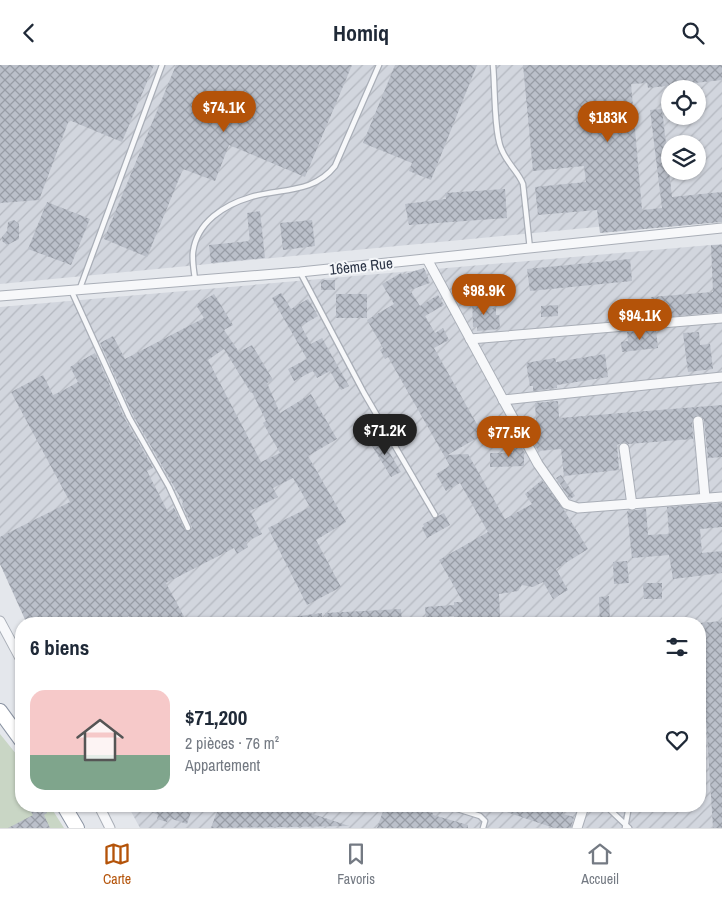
<!DOCTYPE html>
<html lang="fr">
<meta charset="utf-8">
<style>
:root{--surface:#fff;--page:#f6f6f7;--text:#1f2937;--muted:#747a83;--line:#e0e1e3;--accent:#b45309}
body{margin:0;font-family:"Archivo Narrow",sans-serif;background:var(--page);color:var(--text);height:100vh;display:flex;flex-direction:column;font-size:19px;white-space:nowrap}
*{box-sizing:border-box;margin:0}
p{font-size:16px;color:var(--muted)}
.icon{flex:none;width:28px;height:28px;fill:none;stroke:currentColor;stroke-width:2;stroke-linecap:round;stroke-linejoin:round}
.map{position:relative;flex:1;overflow:hidden}
.sheet{position:absolute;left:15px;top:552px;width:691px;height:195px;display:flex;flex-direction:column;background:var(--surface);border-radius:20px;box-shadow:0 1px 4px #0004}
.sheet>*{flex:none}
.controls{position:absolute;left:661px;top:15px;display:grid;gap:10px}
.controls a{display:grid;place-items:center;width:45px;height:45px;border-radius:50%;background:var(--surface);box-shadow:0 1px 4px #0004;font-size:25px}
.price{position:absolute;translate:-50% -42px;padding:0 11px;border-radius:18px;background:var(--accent);color:#fff;font-size:16px;line-height:32px;filter:drop-shadow(0 1px 2px #0008)}
.price::after{content:'';position:absolute;left:50%;top:30px;width:15px;height:11px;margin-left:-8px;background:inherit;clip-path:polygon(0 0,100% 0,50% 100%)}
.price.active{background:#222;color:#fff}
ul{padding:0;list-style:none}
li{display:flex;align-items:center;gap:15px;height:125px;padding:0 15px}
li span{display:grid;place-items:center;flex:none;width:140px;height:100px;border-radius:15px;color:#555}
li>.icon{margin-inline-start:auto}
span .icon{width:60px;height:60px;fill:#fffc;stroke-width:1}
li b{font-size:21px}
h2{display:flex;justify-content:space-between;align-items:center;height:60px;padding:0 15px;font-size:21px}
header{display:flex;justify-content:space-between;align-items:center;height:65px;padding:0 15px;background:var(--surface);font-size:22px;font-weight:700}
.tab-bar{display:flex;justify-content:space-around;align-items:center;height:70px;border-top:1px solid var(--line);background:var(--surface);font-size:14px;color:var(--muted)}
.tab-bar a{display:grid;justify-items:center;gap:2px}
.tab-bar .active{color:var(--accent)}
.map>svg:first-child{display:block}
</style>
<header><svg class="icon" aria-label="back" viewBox="0 0 24 24"><path d="M15 5l-7 7 7 7"/></svg>Homiq<svg class="icon" aria-label="search" viewBox="0 0 24 24"><circle cx="10" cy="10" r="6"/><path d="M15 15l6 6"/></svg></header>
<div class="map">
<svg width="722" height="763" viewBox="0 0 722 763">
<defs>
<pattern id="industrial-furrows" width="10" height="10" patternUnits="userSpaceOnUse" patternTransform="scale(1.25)"><rect width="10" height="10" fill="#d2d6de"/><path d="M-1 1l2-2M0 10L10 0M9 11l2-2" fill="none" stroke="#b4b8c0"/></pattern>
<pattern id="building-cross-hatch" width="8" height="8" patternUnits="userSpaceOnUse" patternTransform="scale(1.25)"><rect width="8" height="8" fill="#bbc0ca"/><path d="M0 0l8 8M0 8l8-8" fill="none" stroke="#989da6"/></pattern>
</defs>
<rect width="100%" height="100%" fill="#e4e7ec"/>
<g fill="url(#industrial-furrows)" fill-rule="evenodd">
<path d="M0 0H722V150L0 219ZM670 24H698V51H670ZM670 79H698V106H670Z"/>
<path d="M722 179V763H140L128 741H700V559H32L0 497V242Z"/>
</g>
<path fill="#c9d6c5" d="M0 669 21 695V741H50L64 763H0Z"/>
<g fill="url(#building-cross-hatch)" fill-rule="evenodd">
<path d="M0 0H154L122 77 69 55 39 135 0 138Z"/>
<path d="M176 0H352L305 112 229 80 215 116 183 104 147 192 104 174Z"/>
<path d="M395 0H477L431 115 409 106 412 98 363 78Z"/>
<path d="M523 0H722V15L648 23 647 18 631 19 642 145 662 143 650 45 662 44 672 132 722 127V157L600 168 597 145 538 150 535 122 586 117 584 101 533 106Z"/>
<path d="M505 124 507 153 409 160 405 139 446 134 445 128Z"/>
<path d="M47 137 90 154 71 200 28 184Z"/>
<path d="M260 146 265 193 211 198 209 180 250 176 247 148Z"/>
<path d="M14 155 19 159V174L7 180 2 176V172L7 166 8 157Z"/>
<path d="M312 155 315 181 283 185 280 158Z"/>
<path d="M711 180H722V247L653 253 651 232 713 227Z"/>
<path d="M630 194 632 216 530 226 527 204Z"/>
<path d="M424 203 430 218 410 225 420 241 438 230 444 240 425 251 435 268 443 263 449 275 434 283 483 370 447 390 468 389 505 454 532 439 525 429 542 415 564 445 588 484 556 504 568 525 553 534 543 517 533 522 522 520 518 526 499 529 500 552 470 554 454 553V551L426 553 425 542 454 540V537H463L439 495 488 467 460 418 446 426 436 409 450 401 388 292 385 294 380 285 383 283 367 255 394 239 382 219 401 208 402 210Z"/>
<rect x="321" y="215" width="14" height="10"/>
<path d="M281 228 291 244 308 234 318 251 301 261 311 279 322 273 349 321 341 325 330 306 317 313 313 306 294 316 288 304 307 294 272 233Z"/>
<path d="M214 229 233 260 224 265 239 287 252 280 273 315 267 318 280 348 311 329 337 374 308 391 346 457 316 475 341 522 307 540 268 463 310 442 293 413 273 423 278 432 250 446 262 469 246 477 248 482 237 489 234 483 166 518 188 559H133L129 551 114 559H27L0 499V472L70 437 11 327 43 310 53 330 64 325 78 317 70 302 95 288 125 354 153 403 147 406 168 447 174 443 185 465 190 466 192 462 182 439 183 437 133 350 100 278 113 271 125 294 204 253 196 240ZM224 284 251 328 252 327 266 356 263 358 280 388 261 397 208 295Z"/>
<rect x="336" y="229" width="31" height="24"/>
<path d="M485 232 486 244 496 243V250H499L500 264 477 266V262H473L472 233Z"/>
<path d="M558 240V251L541 252V241Z"/>
<path d="M656 265 658 283 622 287 621 277 628 276 627 267Z"/>
<path d="M699 267 700 280 710 279 713 304 688 307 683 268Z"/>
<path d="M605 289 608 312 557 320V323L533 326V321H530L526 298 555 293 556 297Z"/>
<path d="M558 336 559 353 722 340V392L708 393 704 355 701 351 697 350 692 357 695 394 693 374 628 379 624 377 617 380 619 405 564 411 561 384 538 386 531 373 530 357 536 356 535 338Z"/>
<path d="M379 370 401 407 391 412 369 376Z"/>
<path d="M519 377 524 387V401L490 402V388H513L512 378Z"/>
<path d="M561 410 575 431 570 434 556 413Z"/>
<path d="M722 438V462L700 464 702 488 722 486V508L673 514 669 490 632 493 627 446 646 444 648 470 669 469 667 442Z"/>
<path d="M444 448 450 460 427 473 422 463 424 461 423 459Z"/>
<path d="M627 496 629 518 614 519 613 497Z"/>
<path d="M643 518H662V534H644Z"/>
<path d="M609 531 610 559H600L599 532Z"/>
<path d="M401 544 402 559H344V556H325V548Z"/>
<path d="M322 548 323 559H284V553Z"/>
<path d="M722 556V763H713L700 558Z"/>
<path d="M27 741H42L47 748 44 750 50 763H8L33 750Z"/>
<path d="M138 741H193L187 759 169 753 167 757 157 754 158 750Z"/>
<path d="M219 741H289L349 761 211 763Z"/>
<path d="M385 741H408L433 748V750L468 760V763H377Z"/>
<path d="M498 741H565L563 749 574 752 571 763H554L498 744Z"/>
</g>
<g fill="none" stroke-linecap="round" stroke-linejoin="round">
<g stroke="#a9aeb7" stroke-width="7">
<g id="service">
<path d="M493 0C495 20 494 66 501 83 507 99 518 106 523 119L530 184"/>
<path d="M300 207 364 328 435 450"/>
<path d="M195 214C194 206 192 196 193 187 197 157 224 140 251 132 281 123 313 129 335 101L379 0"/>
<path d="M80 223 162 0"/>
<path d="M71 225 129 352 169 422 188 463"/>
<path d="M448 741 480 751 485 756 483 763"/>
<path d="M606 741 629 763"/>
<path d="M625 763 629 741"/>
</g>
</g>
<g stroke="#a9aeb7" stroke-width="11">
<g id="minor">
<path d="M427 194 538 399 566 439 578 443 722 432"/>
<path d="M0 231 300 207 722 163"/>
<path d="M470 274 722 253"/>
<path d="M503 335 722 312"/>
<path d="M698 356 705 433"/>
<path d="M624 383 632 440"/>
<path d="M0 556 21 595"/>
<path d="M99 741 110 763"/>
<path d="M577 763 584 741"/>
</g>
</g>
<g stroke="#8b94a3" stroke-width="16">
<g id="trunk">
<path d="M0 646 21 675"/>
<path d="M64 741 77 763"/>
</g>
</g>
<use href="#service" stroke="#f7f8fa" stroke-width="4.5"/>
<use href="#minor" stroke="#f7f8fa" stroke-width="9"/>
<use href="#trunk" stroke="#fff" stroke-width="14"/>
</g>
<g text-anchor="middle" dominant-baseline="central" stroke-width="4" stroke-linejoin="round" paint-order="stroke">
<g font-size="15" fill="#2b3445" stroke="#f4f6f9">
<text transform="translate(361 201) rotate(-6)">16ème Rue</text>
</g>
</g>
</svg>
<div class="controls">
<a><svg class="icon" aria-label="locate" viewBox="0 0 24 24"><circle cx="12" cy="12" r="6"/><path d="M12 2v4M12 18v4M2 12h4M18 12h4"/></svg></a>
<a><svg class="icon" aria-label="layers" viewBox="0 0 24 24"><path d="M12 4l9 5-9 5-9-5zM3 14l9 5 9-5"/></svg></a>
</div>
<b class="price" style="left:224px;top:68px">$74.1K</b>
<b class="price" style="left:608px;top:78px">$183K</b>
<b class="price" style="left:484px;top:251px">$98.9K</b>
<b class="price" style="left:640px;top:276px">$94.1K</b>
<b class="price active" style="left:385px;top:391px">$71.2K</b>
<b class="price" style="left:509px;top:393px">$77.5K</b>
<section class="sheet">
<h2>6 biens<svg class="icon" aria-label="filters" viewBox="0 0 24 24"><path d="M4 7h16M4 17h16"/><circle cx="9" cy="7" r="2"/><circle cx="15" cy="17" r="2"/></svg></h2>
<ul>
<li><span style="background:linear-gradient(#f6c9c9 65%,#7fa58c 0)"><svg class="icon" aria-label="home" viewBox="0 0 24 24"><path d="M3 11l9-7 9 7M6 9v11h12V9"/></svg></span><div><b>$71,200</b><p>2 pièces · 76 m²</p><p>Appartement</p></div><svg class="icon" aria-label="heart" viewBox="0 0 24 24"><path d="M12 20l-8-8c-3-5 5-10 8-4 3-6 11-1 8 4z"/></svg></li>
</ul>
</section>
</div>
<nav class="tab-bar">
<a class="active"><svg class="icon" aria-label="map" viewBox="0 0 24 24"><path d="M3 6l6-2 6 2 6-2v14l-6 2-6-2-6 2zM9 4v14M15 6v14"/></svg>Carte</a>
<a><svg class="icon" aria-label="saved" viewBox="0 0 24 24"><path d="M7 4h10v16l-5-4-5 4z"/></svg>Favoris</a>
<a><svg class="icon" aria-label="home" viewBox="0 0 24 24"><path d="M3 11l9-7 9 7M6 9v11h12V9"/></svg>Accueil</a>
</nav>
